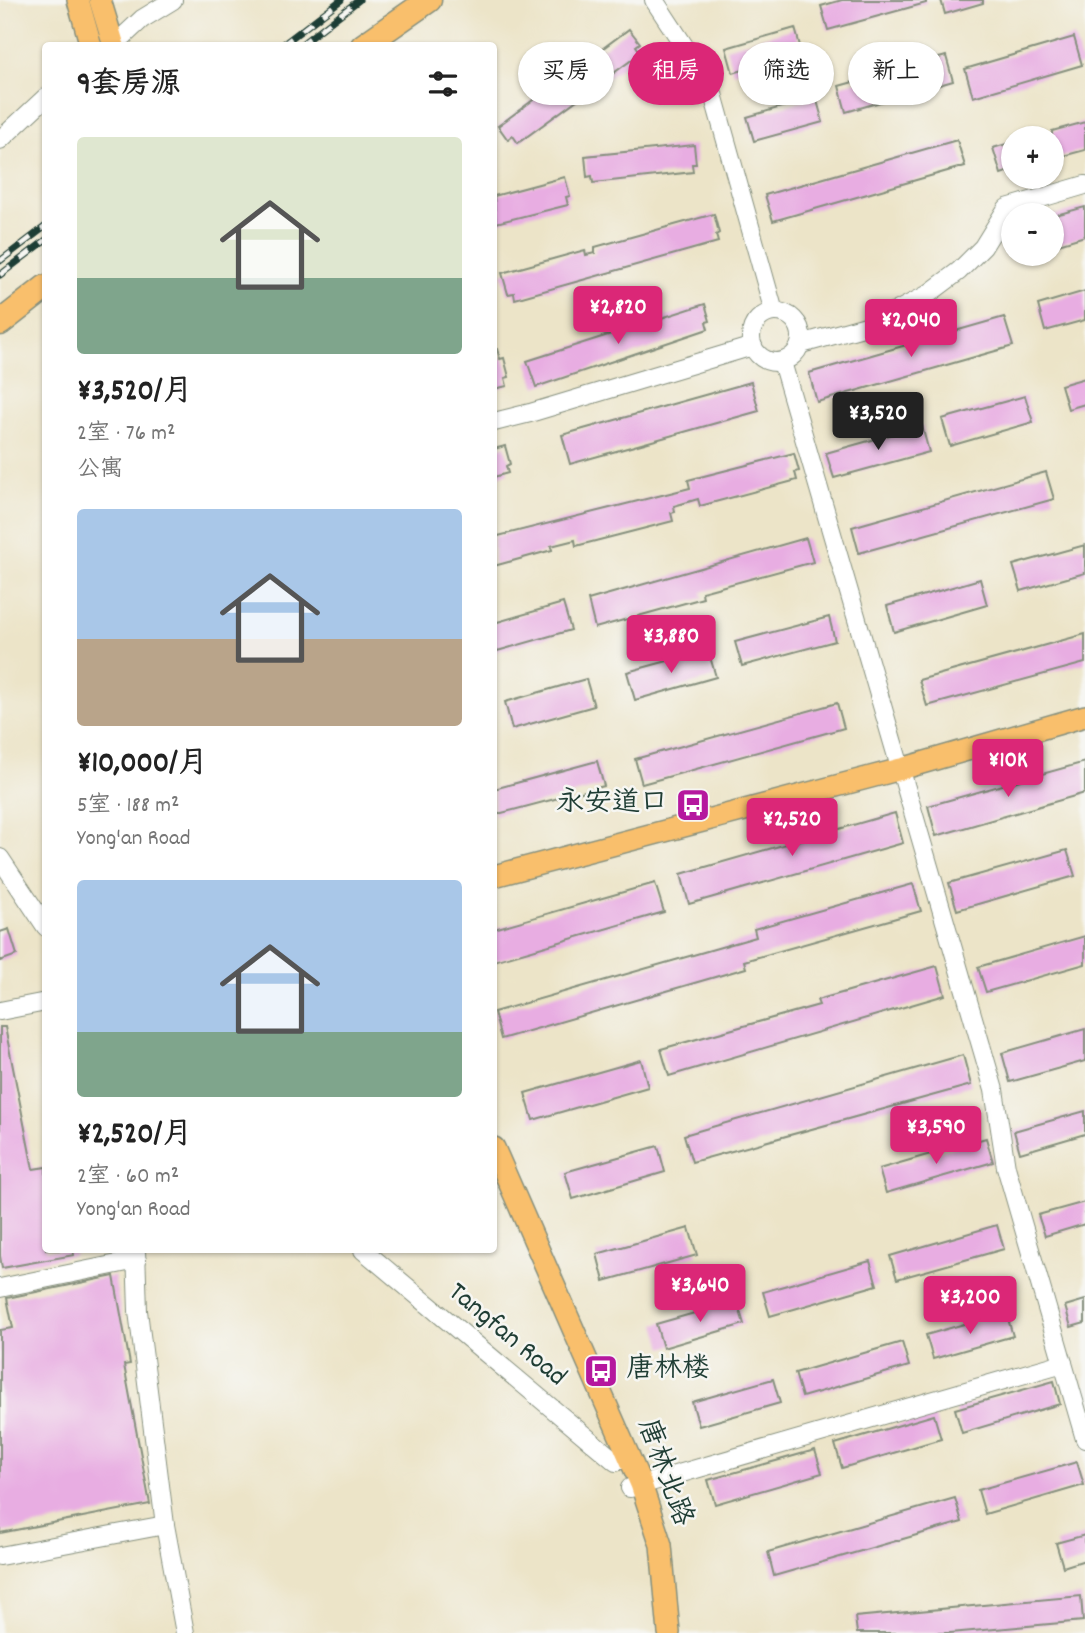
<!DOCTYPE html>
<html lang="zh">
<meta charset="utf-8">
<style>
:root{--surface:#fff;--page:#f2f2f2;--text:#222;--muted:#767676;--accent:#db2777}
body{margin:0;font-family:Dekko,"LXGW WenKai TC",sans-serif;background:var(--page);color:var(--text);height:100vh;display:flex;flex-direction:column;font-size:26px;white-space:nowrap}
*{box-sizing:border-box;margin:0}
p{font-size:23px;color:var(--muted)}
.icon{flex:none;width:38px;height:38px;fill:none;stroke:currentColor;stroke-width:2;stroke-linecap:round;stroke-linejoin:round}
.map{position:relative;flex:1;overflow:hidden}
.details{position:absolute;left:42px;top:42px;width:455px;height:1211px;display:flex;flex-direction:column;background:var(--surface);border-radius:7px;box-shadow:0 2px 5px #0004}
.details>*{flex:none}
.hud{position:absolute;left:518px;top:42px;width:462px;height:63px;display:flex;gap:14px}
.fabs{position:absolute;left:1001px;top:126px;display:grid;gap:14px}
.fabs a{display:grid;place-items:center;width:63px;height:63px;border-radius:50%;background:var(--surface);box-shadow:0 2px 5px #0004;font-size:35px}
.price{position:absolute;translate:-50% -60px;padding:0 16px;border-radius:7px;background:var(--accent);color:#fff;font-size:23px;line-height:46px;filter:drop-shadow(0 2px 4px #0008)}
.price::after{content:'';position:absolute;left:50%;top:42px;width:21px;height:16px;margin-left:-10px;background:inherit;clip-path:polygon(0 0,100% 0,50% 100%)}
.price.selected{background:#222;color:#fff}
ul{padding:0;list-style:none}
li{display:grid;align-content:center;gap:14px;height:371px;padding:0 35px}
li span{display:grid;place-items:center;height:217px;border-radius:7px;color:#555}
li>.icon{margin-inline-start:auto}
span .icon{width:126px;height:126px;fill:#fffc;stroke-width:1}
li b{font-size:30px}
h2{display:flex;justify-content:space-between;align-items:center;height:84px;padding:0 35px;font-size:30px}
.pill{padding:0 24px;border-radius:32px;background:var(--surface);box-shadow:0 2px 5px #0004;font-size:24px;line-height:63px}
.pill.selected{background:var(--accent);color:#fff}
.map>svg:first-child{display:block}
</style>
<div class="map">
<svg width="1085" height="1633" viewBox="0 0 1085 1633">
<rect width="100%" height="100%" fill="#f6f6f2"/>
<filter id="ink" filterUnits="userSpaceOnUse"><feTurbulence type="fractalNoise" baseFrequency=".0143" numOctaves="2"/><feDisplacementMap in="SourceGraphic" scale="14" xChannelSelector="R" yChannelSelector="G"/><feConvolveMatrix kernelMatrix="1 2 1 2 8 2 1 2 1" color-interpolation-filters="sRGB"/></filter>
<filter id="wash" filterUnits="userSpaceOnUse"><feTurbulence type="fractalNoise" baseFrequency=".00686" numOctaves="4" result="noise"/><feDisplacementMap in="SourceGraphic" scale="28" xChannelSelector="R" yChannelSelector="G"/><feGaussianBlur stdDeviation="1.57" result="paint"/><feColorMatrix in="noise" values="0 0 0 0 0 0 0 0 0 0 0 0 0 0 0 0 0 1.4 0 .05"/><feComposite in="paint" operator="in"/></filter>
<g filter="url(#wash)">
<rect width="100%" height="100%" fill="#ece4c8"/>
<g id="blocks">
<g fill="#e8ade2">
<path d="M842 0H926V3L828 30 821 6Z"/>
<path d="M941 0H983V3L945 14Z"/>
<path d="M795 28 802 53 733 73 726 48Z"/>
<path d="M629 29 640 43 636 46 641 53 518 143 513 136 508 140 498 126Z"/>
<path d="M1074 37 1082 65 973 97 965 69Z"/>
<path d="M946 56 953 81 846 112 839 86Z"/>
<path d="M816 97 823 122 754 141 747 117Z"/>
<path d="M1085 122V150L1052 159V131Z"/>
<path d="M957 140 965 166 773 221 765 195Z"/>
<path d="M1013 142V170L1001 174 993 148Z"/>
<path d="M694 145 696 164H692L693 172 593 183 592 176 587 177 585 156Z"/>
<path d="M565 177 570 196 566 197 568 205 496 223 494 196Z"/>
<path d="M1085 207V236L1052 246V216Z"/>
<path d="M714 214 719 233 716 235 718 242 515 299 514 293 508 294 502 273 585 250 586 255 595 253V247Z"/>
<path d="M1085 291V320L1045 331 1038 305Z"/>
<path d="M705 304 710 321 706 322 708 329 536 387 527 361Z"/>
<path d="M1004 317 1013 346 817 402 809 373Z"/>
<path d="M494 349H497L500 359 504 358 509 377 505 378 507 386 494 389Z"/>
<path d="M1085 378V404L1068 409 1061 385Z"/>
<path d="M751 382 759 411 570 464 562 435Z"/>
<path d="M1025 396 1033 422 950 446 942 419Z"/>
<path d="M922 426 929 452 834 478 826 453Z"/>
<path d="M505 446 510 464 506 466 508 473 494 477V449Z"/>
<path d="M794 453 799 471 795 472 797 480 700 506 698 499 674 506 675 512 671 513 673 521 576 546 575 540 551 546 552 550 494 566V537L690 488 688 480Z"/>
<path d="M1046 472 1054 499 859 553 852 527Z"/>
<path d="M806 538 813 562 702 592 703 598 595 628 588 600Z"/>
<path d="M1085 545V573L1021 591 1013 565Z"/>
<path d="M980 579 987 605 894 632 887 606Z"/>
<path d="M563 603 571 630 494 652V623Z"/>
<path d="M829 617 835 641 742 666 735 642Z"/>
<path d="M1085 634V663L927 706 919 680Z"/>
<path d="M708 650 716 677 635 700 627 672Z"/>
<path d="M586 679 594 706 512 729 505 702Z"/>
<path d="M837 703 844 728 642 784 635 759Z"/>
<path d="M597 761 604 786 494 815V789Z"/>
<path d="M1085 762V793L936 836 928 806Z"/>
<path d="M895 813 903 843 689 904 681 874Z"/>
<path d="M1067 850 1075 876 957 910 949 883Z"/>
<path d="M655 883 664 912 494 961V929Z"/>
<path d="M913 884 921 911 744 961 746 968 501 1039 494 1012 756 937 754 929Z"/>
<path d="M9 929 17 955 0 961V932Z"/>
<path d="M1085 936V964L986 992 978 967Z"/>
<path d="M937 966 945 995 669 1076 661 1049 819 1005 817 1000Z"/>
<path d="M0 1027H5L33 1169 46 1167V1250H73L74 1255 2 1268 0 1256Z"/>
<path d="M1085 1029V1061L1010 1082 1002 1053Z"/>
<path d="M963 1055 971 1085 692 1162 684 1135Z"/>
<path d="M641 1060 648 1087 533 1120 525 1093Z"/>
<path d="M1085 1111V1134L1020 1153 1014 1131Z"/>
<path d="M986 1138 993 1162 886 1193 879 1169Z"/>
<path d="M658 1146 665 1172 573 1199 565 1172Z"/>
<path d="M1085 1202V1224L1045 1236 1038 1215Z"/>
<path d="M997 1225 1004 1249 897 1279 890 1256Z"/>
<path d="M689 1228 697 1255 604 1281 597 1254Z"/>
<path d="M870 1261 877 1285 770 1316 763 1292Z"/>
<path d="M114 1276 130 1364 124 1365 150 1504 0 1533V1330L13 1328 7 1298Z"/>
<path d="M1085 1300V1323L1071 1327 1065 1306Z"/>
<path d="M737 1301 744 1324 663 1348 656 1324Z"/>
<path d="M1006 1312 1013 1336 933 1359 926 1335Z"/>
<path d="M902 1342 909 1366 802 1397 795 1373Z"/>
<path d="M773 1379 780 1403 699 1426 692 1402Z"/>
<path d="M1054 1381 1060 1404 962 1433 955 1409Z"/>
<path d="M934 1415 941 1439 842 1468 835 1444Z"/>
<path d="M815 1450 822 1473 715 1504 708 1480Z"/>
<path d="M1077 1462 1084 1485 985 1514 978 1490Z"/>
<path d="M955 1498 962 1522 774 1576 768 1552Z"/>
<path d="M1085 1535V1560L1063 1567 1056 1543Z"/>
<path d="M1081 1596 1083 1621 950 1633H857L855 1617Z"/>
</g>
</g>
</g>
<g filter="url(#ink)">
<use href="#blocks" fill-opacity="0" stroke="#86907e" stroke-width="2"/>
<g fill="none" stroke-linecap="round" stroke-linejoin="round">
<g stroke="#86907e" stroke-width="20">
<g id="minor">
<path d="M654 0 711 87 774 312"/>
<path d="M113 46 142 19 173 0"/>
<path d="M0 140 46 97"/>
<circle cx="776" cy="337" r="25"/>
<path d="M801 344 870 325 927 295 959 271 983 247 1007 208 1085 185"/>
<path d="M782 362 994 1090 1006 1167 1085 1439"/>
<path d="M494 422 530 413 753 346"/>
<path d="M0 858 46 927"/>
<path d="M0 1011 46 1002"/>
<path d="M136 1250 138 1311 165 1525 185 1633"/>
<path d="M363 1250 616 1462"/>
<path d="M0 1288 137 1260"/>
<path d="M630 1488 1063 1363"/>
<path d="M0 1556 165 1525"/>
</g>
</g>
<g stroke="#86907e" stroke-width="24">
<g id="major">
<path d="M78 0 91 46"/>
<path d="M100 0 114 46"/>
<path d="M494 876 901 769 1085 716"/>
<path d="M494 1148 641 1484 661 1545 669 1633"/>
</g>
</g>
<g stroke="#86907e" stroke-width="27">
<g id="highway">
<path d="M363 46 429 0"/>
<path d="M0 323 46 287"/>
</g>
</g>
<use href="#minor" stroke="#fff" stroke-width="18"/>
<use href="#major" stroke="#f9bf6c" stroke-width="21"/>
<use href="#highway" stroke="#f9bf6c" stroke-width="24"/>
<g stroke="#1f3d34" stroke-width="7">
<g id="rail">
<path d="M281 46 341 0"/>
<path d="M299 46 359 0"/>
<path d="M0 261 46 226"/>
<path d="M0 275 46 240"/>
</g>
</g>
<use href="#rail" stroke="#f6f6f2" stroke-width="4.5" stroke-dasharray="13" stroke-linecap="butt"/>
</g>
</g>
<defs>
<g id="bus-square" transform="scale(1.75)"><rect x="-9" y="-9" width="18" height="18" rx="4" fill="#b5179e" stroke="#f6f6f2"/><path d="M-5-6H5V4H4V6H2V4H-2V6H-4V4H-5ZM-3.5-4V0h7V-4ZM-3.5 1.2v1.5H-2V1.2ZM2 1.2v1.5H3.5V1.2Z" fill="#fff"/></g>
</defs>
<g fill-rule="evenodd">
<use href="#bus-square" x="693" y="805"/>
<use href="#bus-square" x="601" y="1371"/>
</g>
<g text-anchor="middle" dominant-baseline="central" stroke-width="5" stroke-linejoin="round" paint-order="stroke">
<g font-size="28" fill="#1f3d34" stroke="#f6f6f2" text-anchor="end">
<text x="668" y="805">永安道口</text>
<text x="626" y="1371" text-anchor="start">唐林楼</text>
</g>
<g font-size="28" fill="#1f3d34" stroke="#f6f6f2">
<text transform="translate(506 1336) rotate(40)">Tangfan Road</text>
<text transform="translate(663 1473) rotate(70)">唐林北路</text>
</g>
</g>
</svg>
<div class="fabs">
<a>+</a>
<a>−</a>
</div>
<b class="price" style="left:618px;top:346px">¥2,820</b>
<b class="price" style="left:911px;top:359px">¥2,040</b>
<b class="price selected" style="left:878px;top:452px">¥3,520</b>
<b class="price" style="left:671px;top:675px">¥3,880</b>
<b class="price" style="left:1008px;top:799px">¥10K</b>
<b class="price" style="left:792px;top:858px">¥2,520</b>
<b class="price" style="left:936px;top:1166px">¥3,590</b>
<b class="price" style="left:700px;top:1324px">¥3,640</b>
<b class="price" style="left:970px;top:1336px">¥3,200</b>
<div class="hud">
<a class="pill">买房</a>
<a class="pill selected">租房</a>
<a class="pill">筛选</a>
<a class="pill">新上</a>
</div>
<section class="details">
<h2>9套房源<svg class="icon" aria-label="filters" viewBox="0 0 24 24"><path d="M4 7h16M4 17h16"/><circle cx="9" cy="7" r="2"/><circle cx="15" cy="17" r="2"/></svg></h2>
<ul>
<li><span style="background:linear-gradient(#dfe7d0 65%,#7fa58c 0)"><svg class="icon" aria-label="home" viewBox="0 0 24 24"><path d="M3 11l9-7 9 7M6 9v11h12V9"/></svg></span><div><b>¥3,520/月</b><p>2室 · 76 m²</p><p>公寓</p></div></li>
<li><span style="background:linear-gradient(#a9c7e8 60%,#b9a48a 0)"><svg class="icon" aria-label="home" viewBox="0 0 24 24"><path d="M3 11l9-7 9 7M6 9v11h12V9"/></svg></span><div><b>¥10,000/月</b><p>5室 · 188 m²</p><p>Yong'an Road</p></div></li>
<li><span style="background:linear-gradient(#a9c7e8 70%,#7fa58c 0)"><svg class="icon" aria-label="home" viewBox="0 0 24 24"><path d="M3 11l9-7 9 7M6 9v11h12V9"/></svg></span><div><b>¥2,520/月</b><p>2室 · 60 m²</p><p>Yong'an Road</p></div></li>
</ul>
</section>
</div>
